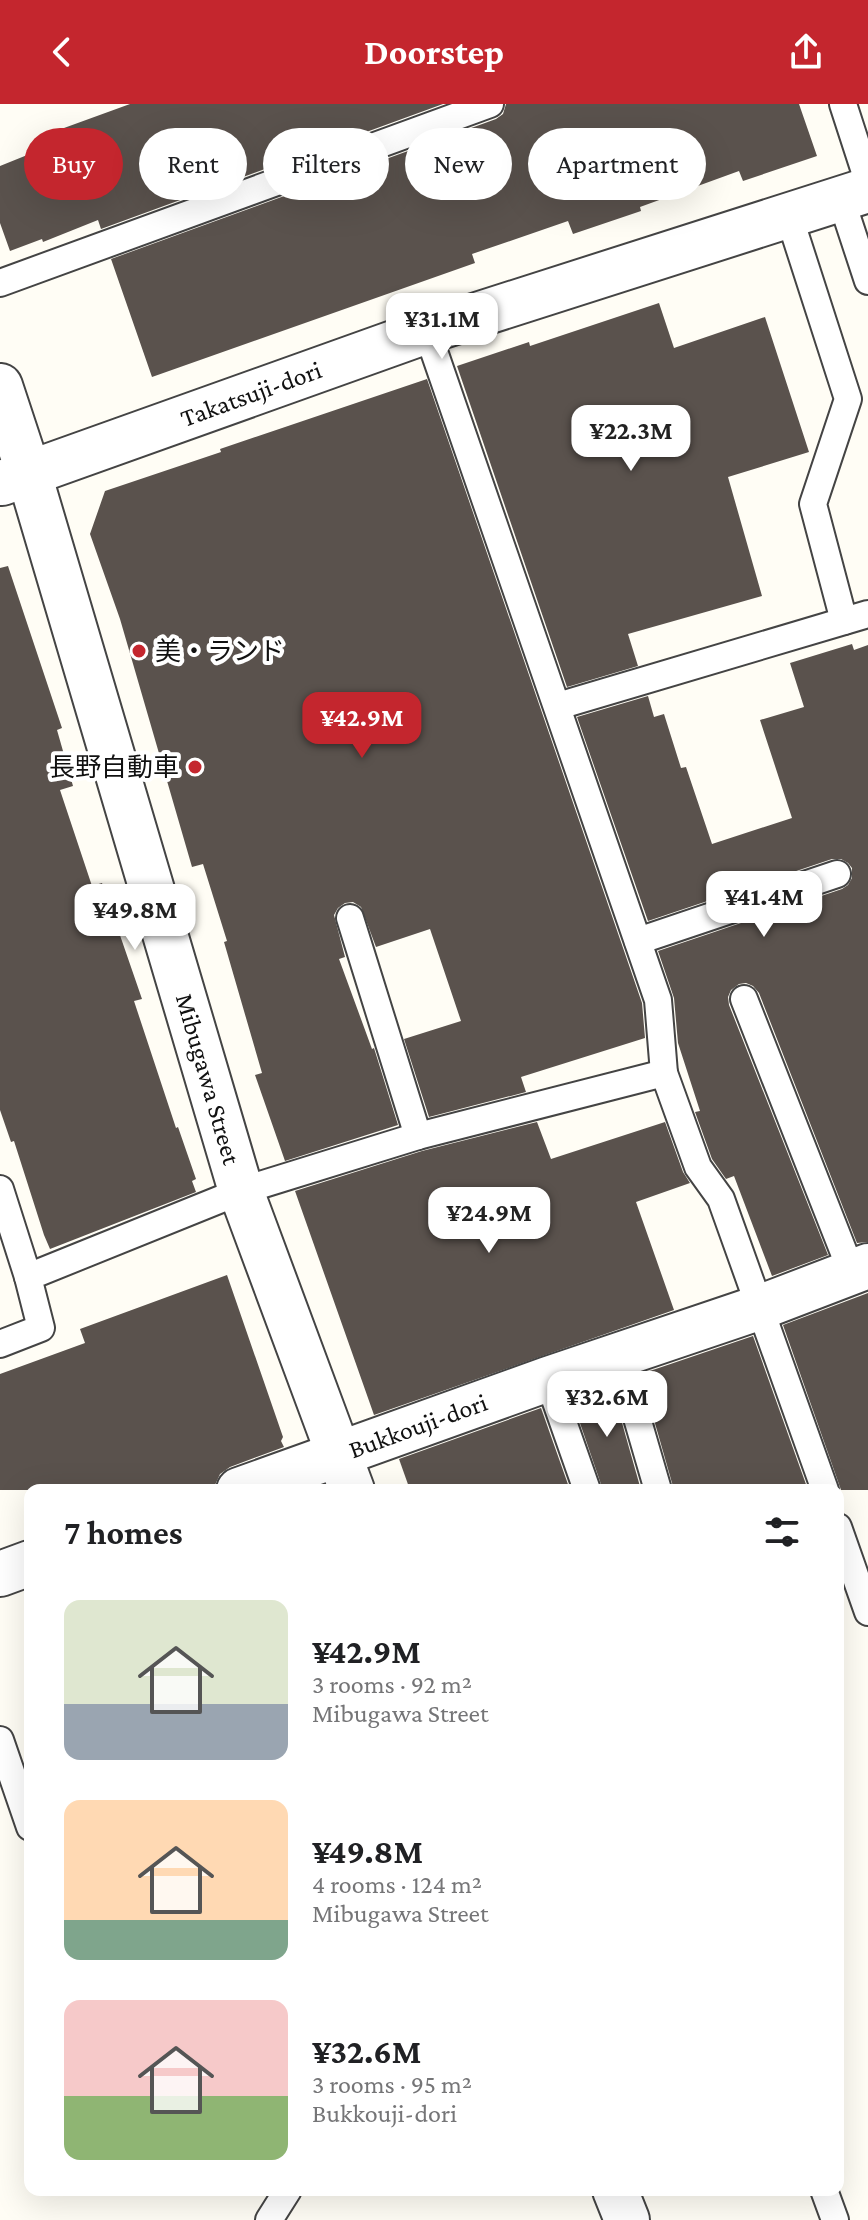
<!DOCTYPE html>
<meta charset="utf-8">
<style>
:root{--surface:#fff;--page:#f6f6f6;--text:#202124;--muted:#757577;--accent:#c4262e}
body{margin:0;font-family:"Crimson Pro","Noto Sans JP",serif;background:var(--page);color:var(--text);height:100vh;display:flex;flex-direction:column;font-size:30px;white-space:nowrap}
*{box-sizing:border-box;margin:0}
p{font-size:26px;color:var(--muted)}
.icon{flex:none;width:44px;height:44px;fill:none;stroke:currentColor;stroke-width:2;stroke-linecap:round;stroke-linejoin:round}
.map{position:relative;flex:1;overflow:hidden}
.details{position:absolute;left:24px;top:1380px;width:820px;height:712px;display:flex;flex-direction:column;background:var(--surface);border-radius:16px;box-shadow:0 8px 32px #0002}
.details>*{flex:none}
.guide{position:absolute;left:24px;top:24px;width:820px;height:72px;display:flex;gap:16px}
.price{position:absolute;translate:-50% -68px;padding:0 18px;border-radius:16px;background:#fff;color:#222;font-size:26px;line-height:52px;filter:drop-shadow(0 2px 4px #0008)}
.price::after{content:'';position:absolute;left:50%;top:48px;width:24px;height:18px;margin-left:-12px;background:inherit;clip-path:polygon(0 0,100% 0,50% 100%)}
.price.current{background:var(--accent);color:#fff}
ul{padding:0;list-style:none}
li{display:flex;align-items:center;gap:24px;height:200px;padding:0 40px}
li span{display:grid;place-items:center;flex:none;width:224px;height:160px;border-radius:16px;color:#555}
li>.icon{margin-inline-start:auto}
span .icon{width:96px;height:96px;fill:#fffc;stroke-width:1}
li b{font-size:34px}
h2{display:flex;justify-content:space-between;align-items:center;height:96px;padding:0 40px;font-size:34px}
.tag{padding:0 28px;border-radius:36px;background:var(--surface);box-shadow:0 8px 32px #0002;font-size:28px;line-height:72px}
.tag.current{background:var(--accent);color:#fff}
header{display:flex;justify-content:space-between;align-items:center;height:104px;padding:0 40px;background:var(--accent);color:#fff;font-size:36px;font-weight:700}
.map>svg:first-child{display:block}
</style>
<header><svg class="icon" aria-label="back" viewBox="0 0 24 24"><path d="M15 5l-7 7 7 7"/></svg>Doorstep<svg class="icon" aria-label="share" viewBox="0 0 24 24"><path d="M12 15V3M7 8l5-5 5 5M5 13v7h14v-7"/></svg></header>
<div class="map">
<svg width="868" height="2116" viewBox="0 0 868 2116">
<rect width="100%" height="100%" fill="#fffdf5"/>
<g fill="#5a524d">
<path d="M130 0H443L101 125 98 116 43 138 42 135 10 147 0 119V62L57 39 53 28Z"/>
<path d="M506 0H799L817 52 743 77 739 67 640 103 641 107 573 130 568 117 472 150 475 159 152 273 111 155 496 15 503 10Z"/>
<path d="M659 199 674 244 765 213 809 348 728 373 762 492 628 530 638 562 567 583 457 262 529 238 530 242Z"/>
<path d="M427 275 642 899 645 934 521 973 526 988 429 1013 404 935 461 917 430 825 376 843 361 803 353 798 345 799 338 804 334 811 345 853 339 855 372 945 374 944 398 1021 285 1057 255 971 262 969 224 838 227 837 203 760 192 763 120 515 90 430 105 387 221 348 220 345Z"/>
<path d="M8 462 62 624 57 626 73 682 60 686 92 782 102 779 142 895 134 897 176 1024 178 1023 196 1075 192 1077 196 1088 50 1145 44 1131 14 1037 11 1038 0 1006V464Z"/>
<path d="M852 540 854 546 868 541V1138L857 1139 759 889 753 882 746 879 739 880 731 886 728 893 729 901 828 1151 772 1172 734 1072 726 1075 712 1055 695 1008 700 1007 678 939 674 894 658 847 842 785 848 781 852 774V764L848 759 841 755H832L648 817 577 613 648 592 654 613 664 610 681 664 686 663 712 740 792 714 760 616 804 603 790 559Z"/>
<path d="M537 1018 551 1055 665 1018 683 1068 690 1079 636 1098 674 1206 374 1311 295 1087 422 1047Z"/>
<path d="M227 1171 283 1333 281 1337 284 1343 230 1363 220 1370 215 1381V1386H0V1270L85 1239 80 1225Z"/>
<path d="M868 1189V1386H841L783 1221Z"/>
<path d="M753 1232 808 1386H674L641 1270Z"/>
<path d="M611 1280 641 1386H603L571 1293Z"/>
<path d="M541 1304 570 1386H410L399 1355Z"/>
</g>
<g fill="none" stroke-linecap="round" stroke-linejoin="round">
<g stroke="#444" stroke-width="30">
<g id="service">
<path d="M843 0 868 77"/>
<path d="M841 95 868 177"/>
<path d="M789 112 848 295 813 400 844 517"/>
<path d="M0 179 490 0"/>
<path d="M427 227 658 896 664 969 698 1063 721 1095 825 1386"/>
<path d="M558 602 868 510"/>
<path d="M350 814 418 1032"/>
<path d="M638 837 837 770"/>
<path d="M744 895 852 1169"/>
<path d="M0 1085 28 1173"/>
<path d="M0 1240 41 1224 28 1173 241 1087 418 1032 664 969"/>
<path d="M619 1252 658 1386"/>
<path d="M548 1275 587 1386"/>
<path d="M838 1423 868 1508"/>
<path d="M0 1636 30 1723"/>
<path d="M824 2086 835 2116"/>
<path d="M269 2116 288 2086"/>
</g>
</g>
<g stroke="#444" stroke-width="48">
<g id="minor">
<path d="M239 1386 548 1275 761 1203 868 1162"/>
<path d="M0 1470 30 1459"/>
</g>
</g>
<g stroke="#444" stroke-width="48">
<g id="tertiary">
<path d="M0 282 29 370 241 1087 352 1386"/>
<path d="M2 379 427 227 868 86"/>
<path d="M615 2086 627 2116"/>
</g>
</g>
<use href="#service" stroke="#fff" stroke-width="26"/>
<use href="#minor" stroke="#fff" stroke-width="44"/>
<use href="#tertiary" stroke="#fff" stroke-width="44"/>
</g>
<g fill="#c4262e" stroke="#fff" stroke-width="3">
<circle cx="139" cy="547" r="8"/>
<circle cx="195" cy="663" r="8"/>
</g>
<g text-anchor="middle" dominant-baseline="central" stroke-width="8" stroke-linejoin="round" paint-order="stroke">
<g font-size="26" fill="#111" stroke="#fff">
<text transform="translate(251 290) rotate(-20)">Takatsuji-dori</text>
<text transform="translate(208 975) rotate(74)">Mibugawa Street</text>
<text transform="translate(418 1322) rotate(-20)">Bukkouji-dori</text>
</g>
<g font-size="26" fill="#111" stroke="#fff" text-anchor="start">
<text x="155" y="547">美・ランド</text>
<text x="179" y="663" text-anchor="end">長野自動車</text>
</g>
</g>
</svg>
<b class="price" style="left:442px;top:257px">¥31.1M</b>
<b class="price" style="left:631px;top:369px">¥22.3M</b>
<b class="price current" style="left:362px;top:656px">¥42.9M</b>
<b class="price" style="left:764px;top:835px">¥41.4M</b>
<b class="price" style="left:135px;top:848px">¥49.8M</b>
<b class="price" style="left:489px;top:1151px">¥24.9M</b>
<b class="price" style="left:607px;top:1335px">¥32.6M</b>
<div class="guide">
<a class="tag current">Buy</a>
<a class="tag">Rent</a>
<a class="tag">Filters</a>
<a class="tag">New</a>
<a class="tag">Apartment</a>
</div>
<section class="details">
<h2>7 homes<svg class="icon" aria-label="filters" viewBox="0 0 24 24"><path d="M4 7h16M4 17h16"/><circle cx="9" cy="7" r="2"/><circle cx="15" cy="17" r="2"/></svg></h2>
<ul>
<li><span style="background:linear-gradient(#dfe7d0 65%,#9aa5b1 0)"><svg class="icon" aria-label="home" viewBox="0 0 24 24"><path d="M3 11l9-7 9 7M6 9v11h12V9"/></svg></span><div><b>¥42.9M</b><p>3 rooms · 92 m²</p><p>Mibugawa Street</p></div></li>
<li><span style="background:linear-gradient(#ffd9b3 75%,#7fa58c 0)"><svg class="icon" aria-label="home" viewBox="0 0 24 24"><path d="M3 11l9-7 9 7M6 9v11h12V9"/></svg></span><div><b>¥49.8M</b><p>4 rooms · 124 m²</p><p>Mibugawa Street</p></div></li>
<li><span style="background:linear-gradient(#f6c9c9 60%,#8fb573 0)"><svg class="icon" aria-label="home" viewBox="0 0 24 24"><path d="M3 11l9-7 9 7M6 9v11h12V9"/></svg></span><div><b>¥32.6M</b><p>3 rooms · 95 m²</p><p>Bukkouji-dori</p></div></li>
</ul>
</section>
</div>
